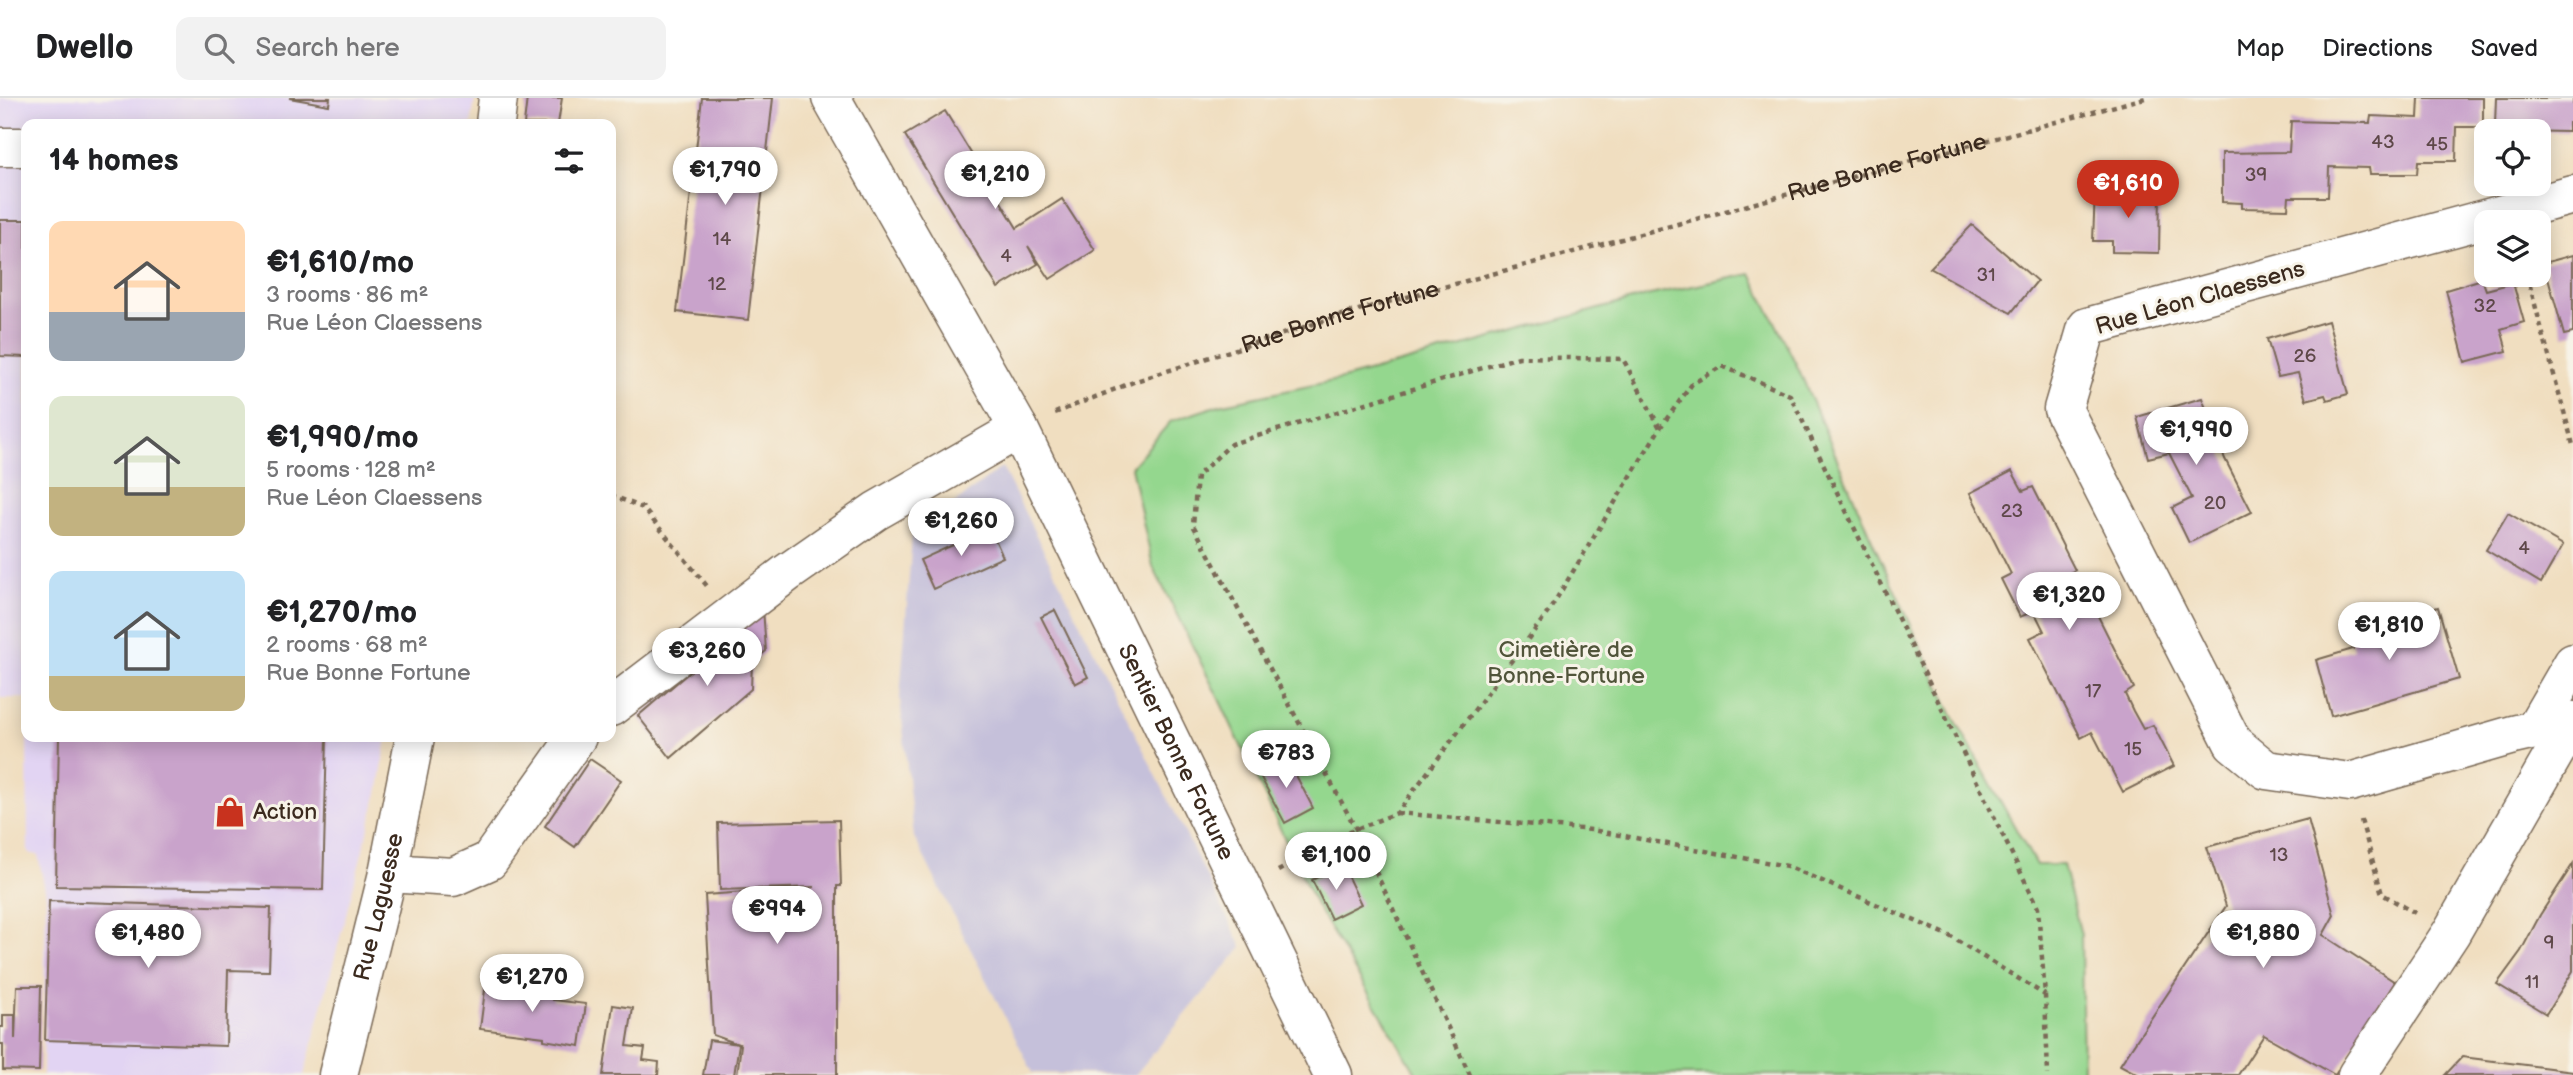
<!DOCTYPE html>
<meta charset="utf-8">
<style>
:root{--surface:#fff;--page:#f2f2f2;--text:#202124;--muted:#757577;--line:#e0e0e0;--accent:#c8321e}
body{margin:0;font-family:"Balsamiq Sans",sans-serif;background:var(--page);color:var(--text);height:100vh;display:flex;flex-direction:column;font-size:26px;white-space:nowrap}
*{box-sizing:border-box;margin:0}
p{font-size:23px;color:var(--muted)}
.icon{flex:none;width:38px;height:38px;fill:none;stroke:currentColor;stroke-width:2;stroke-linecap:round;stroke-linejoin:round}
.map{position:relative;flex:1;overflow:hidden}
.drawer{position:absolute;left:21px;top:21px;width:595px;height:623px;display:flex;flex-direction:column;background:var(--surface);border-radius:14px;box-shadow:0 4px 18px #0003}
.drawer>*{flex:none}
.fabs{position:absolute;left:2474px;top:21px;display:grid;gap:14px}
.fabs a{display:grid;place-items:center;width:77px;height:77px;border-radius:14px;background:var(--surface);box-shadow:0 4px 18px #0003;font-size:35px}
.price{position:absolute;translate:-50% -60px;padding:0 16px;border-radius:24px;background:#fff;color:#222;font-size:23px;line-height:46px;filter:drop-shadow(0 2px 4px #0008)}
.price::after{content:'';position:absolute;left:50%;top:42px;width:21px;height:16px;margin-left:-10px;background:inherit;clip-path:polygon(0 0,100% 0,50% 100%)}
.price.on{background:var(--accent);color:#fff}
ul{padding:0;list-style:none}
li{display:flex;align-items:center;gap:21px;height:175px;padding:0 28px}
li span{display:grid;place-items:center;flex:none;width:196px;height:140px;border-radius:14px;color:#555}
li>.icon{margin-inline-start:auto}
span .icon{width:84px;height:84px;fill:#fffc;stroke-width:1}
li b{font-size:30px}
h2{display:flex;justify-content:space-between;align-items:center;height:84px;padding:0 28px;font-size:30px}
header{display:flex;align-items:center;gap:42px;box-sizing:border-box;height:98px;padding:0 35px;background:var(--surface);border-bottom:2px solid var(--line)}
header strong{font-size:33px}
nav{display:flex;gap:38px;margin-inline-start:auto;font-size:24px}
.search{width:490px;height:63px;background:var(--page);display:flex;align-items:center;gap:18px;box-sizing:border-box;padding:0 24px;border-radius:14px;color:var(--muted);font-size:26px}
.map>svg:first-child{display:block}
</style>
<header>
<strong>Dwello</strong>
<div class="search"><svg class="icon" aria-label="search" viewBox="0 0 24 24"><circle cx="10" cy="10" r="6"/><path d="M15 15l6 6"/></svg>Search here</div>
<nav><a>Map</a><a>Directions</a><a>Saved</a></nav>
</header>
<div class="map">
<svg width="2573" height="977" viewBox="0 0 2573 977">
<rect width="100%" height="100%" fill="#f7f3e8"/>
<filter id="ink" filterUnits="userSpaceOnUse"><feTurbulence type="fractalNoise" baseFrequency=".0143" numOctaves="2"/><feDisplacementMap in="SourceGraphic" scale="14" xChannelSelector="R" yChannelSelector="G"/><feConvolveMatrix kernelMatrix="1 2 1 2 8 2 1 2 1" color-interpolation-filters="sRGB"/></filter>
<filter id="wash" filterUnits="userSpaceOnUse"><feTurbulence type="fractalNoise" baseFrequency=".00686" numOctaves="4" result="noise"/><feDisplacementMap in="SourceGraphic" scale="28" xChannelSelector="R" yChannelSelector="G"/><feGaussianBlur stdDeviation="1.57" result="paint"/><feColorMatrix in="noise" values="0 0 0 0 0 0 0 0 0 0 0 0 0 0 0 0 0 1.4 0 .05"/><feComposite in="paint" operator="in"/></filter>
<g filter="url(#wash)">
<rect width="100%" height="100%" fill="#f0dec0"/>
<g fill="#e2d4f3">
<path d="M0 0H475L471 26H26V600H0Z"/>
<path d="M27 639H387L379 690 304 977H43L46 797 38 757 28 755Z"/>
</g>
<path fill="#c5c0da" d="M1002 369 1242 849 1135 977 1033 975 914 739 900 600 912 438Z"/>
<path fill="#94d78e" stroke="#688056" stroke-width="2" d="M1751 176 1799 272 1874 447 1953 618 2036 767H2063L2081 837 2083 977H1417L1316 807 1219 601 1153 469 1131 369 1171 323 1219 307 1342 281 1650 197Z"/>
<g id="blocks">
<g fill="#c9a3cb">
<path d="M289 0H330L329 7Z"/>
<path d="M527 0H562L558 26H524Z"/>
<path d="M702 0H773L748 222 677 214Z"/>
<path d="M2419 0H2483V29H2457L2456 63H2418L2417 76H2370L2369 70 2329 69 2328 99H2289L2288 111 2242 110V105L2222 104V55L2289 54 2291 23 2370 25 2371 18 2418 20Z"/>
<path d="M2496 0H2573V25H2568V34L2522 33 2520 28 2495 27Z"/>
<path d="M945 13 1017 130 1062 101 1095 152 1050 181 1028 148 1038 166 998 190 905 37Z"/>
<path d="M2095 92 2160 94 2159 155 2112 154V143H2093Z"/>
<path d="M0 122H26V259L0 258Z"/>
<path d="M1972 127 2037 183 2011 215 1930 170Z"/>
<path d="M2573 157V235L2564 237 2544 165Z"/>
<path d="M2482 181 2486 192 2513 185 2524 224 2501 231 2507 253 2465 264 2446 192Z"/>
<path d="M2328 223 2348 296 2327 302 2325 297 2306 302 2298 275 2278 279 2267 241Z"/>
<path d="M2202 300 2225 361 2252 414 2189 445 2172 410 2192 400 2169 355 2148 360 2137 319Z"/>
<path d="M2012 373 2023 393 2033 389 2075 472 2066 477 2073 493 2083 513 2093 508 2134 590 2125 596 2133 613 2143 631 2153 627 2174 668 2123 694 2092 634 2081 640 2030 540 2044 533 2034 513 2020 519 2001 481 2011 476 1970 395Z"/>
<path d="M2508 415 2563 447 2541 485 2486 452Z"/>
<path d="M990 430 1003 459 933 491 920 462Z"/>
<path d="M2438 509 2459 581 2331 618 2316 562 2353 551 2349 534Z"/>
<path d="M763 510 766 553 752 564 751 591 671 660 638 618 693 571 727 536 735 544 730 537Z"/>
<path d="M1055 512 1088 579 1075 586 1041 519Z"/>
<path d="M59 639H327L323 792 56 788Z"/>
<path d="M1287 660 1313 710 1285 725 1258 674Z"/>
<path d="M590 661 621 682 575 749 545 728Z"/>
<path d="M2308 721 2334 817 2323 837 2395 884 2335 977 2264 937 2238 977H2139L2120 967 2226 808 2207 749Z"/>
<path d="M839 722 841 788H837V977H737L741 947 713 937 705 797 815 789 720 792 718 725Z"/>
<path d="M2573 766V873L2546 916 2497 886 2521 853 2540 817Z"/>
<path d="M1342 767 1361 806 1331 821 1312 782Z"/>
<path d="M49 803 271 810 269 873 228 872 226 948 45 942Z"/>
<path d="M486 884 554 893 553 902 586 906 580 948 544 942V939L480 931Z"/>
<path d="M17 888H41L39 973 3 972V946H0V929H3V917H15V941Z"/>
<path d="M613 907 633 910 627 948 645 950 643 962 659 964 658 977H603Z"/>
<path d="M709 942 739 946 734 977H703Z"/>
<path d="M2462 959 2573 973V977H2445Z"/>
</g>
</g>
</g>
<g filter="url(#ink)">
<use href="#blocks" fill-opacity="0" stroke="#7a6957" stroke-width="2"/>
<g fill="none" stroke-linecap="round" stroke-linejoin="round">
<g stroke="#7a6957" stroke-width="41">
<g id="minor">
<path id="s2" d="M831 0 1019 331 1333 977"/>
<path d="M495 26 498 0"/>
<path d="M0 49H26"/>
<path d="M2573 97 2087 229 2063 311 2233 645 2266 672 2350 684 2513 637 2573 623"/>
<path d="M611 609 787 475 876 413 1019 331"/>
<path d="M2534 632 2573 565"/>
<path d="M388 775 453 779 489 763 577 639"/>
<path id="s3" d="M338 977 388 775 415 639"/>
<path d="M2357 977 2451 835 2573 623"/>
</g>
</g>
<g stroke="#7a6957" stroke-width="4.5" stroke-dasharray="5 5" stroke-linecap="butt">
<path d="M2527 177 2573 347"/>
<path id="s1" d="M1055 315 1136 283 1351 214 2145 0"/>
<path d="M1660 330 1692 286 1722 268 1790 297 2038 810 2045 897 2048 977"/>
<path d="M611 397 643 410 707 488"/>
<path d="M1397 715 1592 732 1787 768 1948 837 2045 897"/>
<path d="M2361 722 2382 796 2417 816"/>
<path d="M1278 773 1356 731 1397 715 1549 513 1660 330 1623 261 1519 259 1231 346 1197 378 1193 427 1356 731 1470 977"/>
</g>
<use href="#minor" stroke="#fff" stroke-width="38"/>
</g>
</g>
<defs>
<g id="shop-bare" transform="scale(2.415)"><path d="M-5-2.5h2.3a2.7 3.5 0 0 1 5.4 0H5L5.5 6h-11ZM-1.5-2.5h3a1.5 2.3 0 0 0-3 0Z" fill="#c8321e" stroke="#f7f3e8" stroke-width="2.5" paint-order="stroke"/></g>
</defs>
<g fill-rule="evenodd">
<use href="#shop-bare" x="230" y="714"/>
</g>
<g text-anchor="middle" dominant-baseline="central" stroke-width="6" stroke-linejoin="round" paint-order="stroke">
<g font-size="19" fill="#5e4849">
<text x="2383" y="44">43</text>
<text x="2437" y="46">45</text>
<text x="2256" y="77">39</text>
<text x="722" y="141">14</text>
<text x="1006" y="158">4</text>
<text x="1986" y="177">31</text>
<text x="717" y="186">12</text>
<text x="2485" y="208">32</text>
<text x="2305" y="258">26</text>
<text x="2215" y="405">20</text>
<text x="2012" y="413">23</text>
<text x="2524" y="450">4</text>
<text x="2093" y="593">17</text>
<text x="2133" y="651">15</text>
<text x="2279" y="757">13</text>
<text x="2549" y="845">9</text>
<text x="2532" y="884">11</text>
</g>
<g font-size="23" fill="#3b2a1e" stroke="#f7f3e8">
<text stroke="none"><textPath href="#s1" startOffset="868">Rue Bonne Fortune</textPath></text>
<text transform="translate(2200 200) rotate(-16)">Rue Léon Claessens</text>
<text stroke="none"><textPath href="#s1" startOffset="301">Rue Bonne Fortune</textPath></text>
<text stroke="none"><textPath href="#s2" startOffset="740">Sentier Bonne Fortune</textPath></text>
<text stroke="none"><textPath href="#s3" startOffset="173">Rue Laguesse</textPath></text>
</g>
<g font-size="23" fill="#51553a" stroke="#f7f3e8">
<text x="1566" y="552">Cimetière de<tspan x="1566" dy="26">Bonne-Fortune</tspan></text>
</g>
<g font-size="23" fill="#3b2a1e" stroke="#f7f3e8" text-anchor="start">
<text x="253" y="714">Action</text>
</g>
</g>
</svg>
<div class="fabs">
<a><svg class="icon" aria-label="locate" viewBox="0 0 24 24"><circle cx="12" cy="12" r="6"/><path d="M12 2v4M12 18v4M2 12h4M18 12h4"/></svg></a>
<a><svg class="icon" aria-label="layers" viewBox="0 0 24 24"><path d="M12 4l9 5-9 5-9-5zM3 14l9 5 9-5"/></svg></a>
</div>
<b class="price" style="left:725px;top:109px">€1,790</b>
<b class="price" style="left:995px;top:113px">€1,210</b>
<b class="price on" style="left:2128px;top:122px">€1,610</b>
<b class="price" style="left:2196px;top:369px">€1,990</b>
<b class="price" style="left:961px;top:460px">€1,260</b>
<b class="price" style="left:2069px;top:534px">€1,320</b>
<b class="price" style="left:2389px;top:564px">€1,810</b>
<b class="price" style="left:707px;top:590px">€3,260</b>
<b class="price" style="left:1286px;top:692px">€783</b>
<b class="price" style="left:1336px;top:794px">€1,100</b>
<b class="price" style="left:777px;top:848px">€994</b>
<b class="price" style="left:148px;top:872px">€1,480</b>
<b class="price" style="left:2263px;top:872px">€1,880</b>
<b class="price" style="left:532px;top:916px">€1,270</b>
<section class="drawer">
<h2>14 homes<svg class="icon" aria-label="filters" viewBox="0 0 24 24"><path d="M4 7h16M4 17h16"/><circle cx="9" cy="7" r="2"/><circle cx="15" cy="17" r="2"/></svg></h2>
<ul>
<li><span style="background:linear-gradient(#ffd9b3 65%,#9aa5b1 0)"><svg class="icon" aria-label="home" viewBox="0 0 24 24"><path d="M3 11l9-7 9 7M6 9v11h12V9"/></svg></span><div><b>€1,610/mo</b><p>3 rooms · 86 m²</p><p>Rue Léon Claessens</p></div></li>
<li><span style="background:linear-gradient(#dfe7d0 65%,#c2b280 0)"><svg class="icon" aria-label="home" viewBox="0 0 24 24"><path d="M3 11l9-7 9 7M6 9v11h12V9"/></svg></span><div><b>€1,990/mo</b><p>5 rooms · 128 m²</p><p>Rue Léon Claessens</p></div></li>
<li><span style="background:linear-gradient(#bfe0f5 75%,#c2b280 0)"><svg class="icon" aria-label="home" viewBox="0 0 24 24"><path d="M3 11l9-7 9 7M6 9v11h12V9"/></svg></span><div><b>€1,270/mo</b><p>2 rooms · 68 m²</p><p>Rue Bonne Fortune</p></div></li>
</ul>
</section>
</div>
